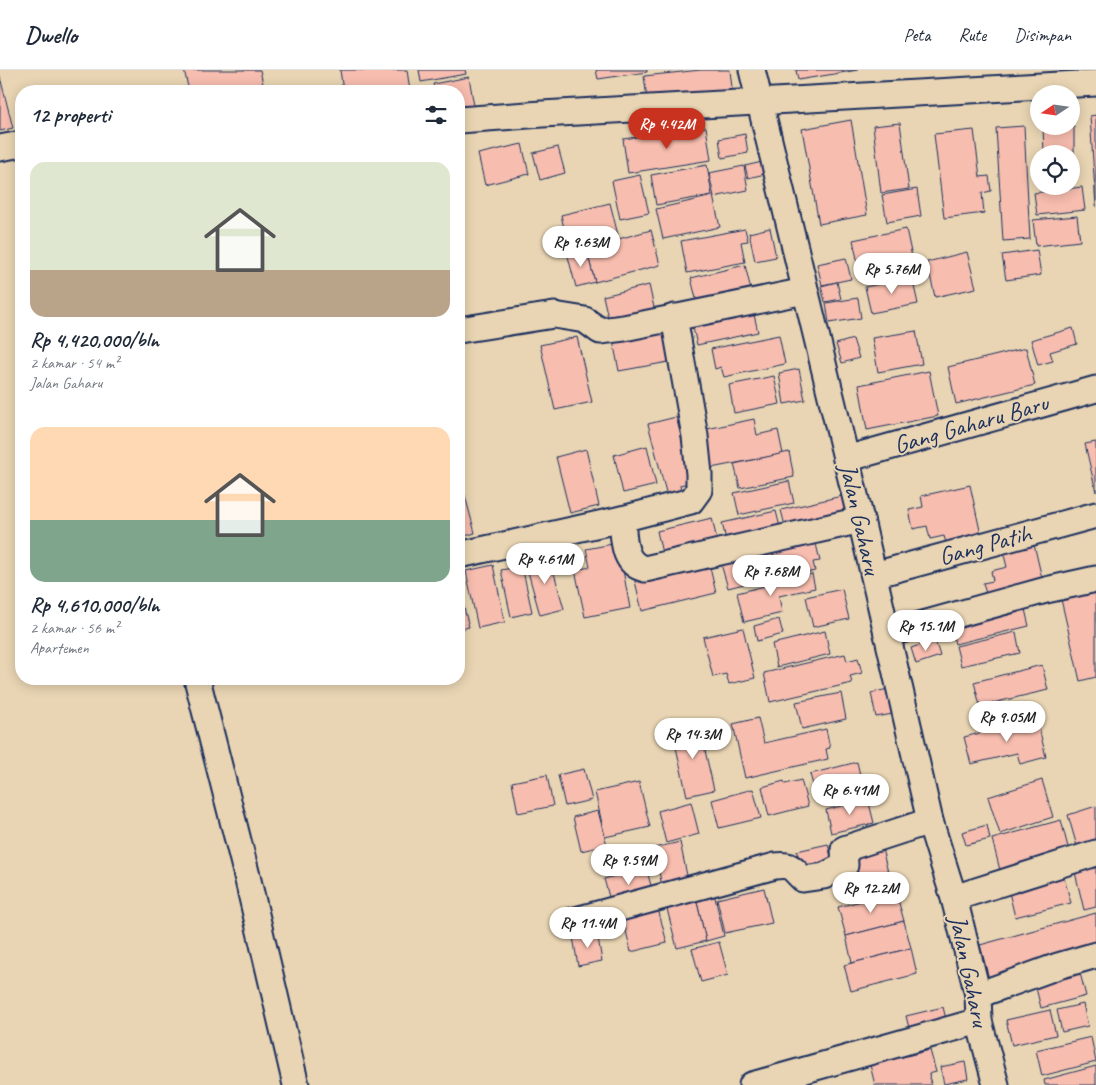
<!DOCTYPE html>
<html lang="id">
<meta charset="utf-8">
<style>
:root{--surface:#fff;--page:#f6f6f7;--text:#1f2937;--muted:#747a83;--line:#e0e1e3;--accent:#c8321e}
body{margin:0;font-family:Caveat,sans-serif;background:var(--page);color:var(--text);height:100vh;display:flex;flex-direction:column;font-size:19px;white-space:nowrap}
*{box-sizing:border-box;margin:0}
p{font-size:16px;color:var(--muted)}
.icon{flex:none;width:28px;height:28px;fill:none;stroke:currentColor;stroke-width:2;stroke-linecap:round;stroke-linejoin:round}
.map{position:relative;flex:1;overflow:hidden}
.sheet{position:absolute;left:15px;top:15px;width:450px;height:600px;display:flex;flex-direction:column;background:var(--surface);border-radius:20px;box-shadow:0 2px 12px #0003}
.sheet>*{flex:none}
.needle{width:32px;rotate:257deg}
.controls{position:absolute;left:1030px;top:15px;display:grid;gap:10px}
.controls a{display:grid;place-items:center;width:50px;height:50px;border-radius:50%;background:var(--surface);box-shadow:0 2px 12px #0003;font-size:25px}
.price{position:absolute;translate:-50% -42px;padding:0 11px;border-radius:18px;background:#fff;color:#222;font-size:16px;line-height:32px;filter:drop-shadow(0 1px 2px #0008)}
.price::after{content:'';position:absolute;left:50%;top:30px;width:15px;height:11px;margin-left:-8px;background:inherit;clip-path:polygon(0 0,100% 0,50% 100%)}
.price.current{background:var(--accent);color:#fff}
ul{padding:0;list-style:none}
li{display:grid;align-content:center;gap:10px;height:265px;padding:0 15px}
li span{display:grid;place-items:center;height:155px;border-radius:15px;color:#555}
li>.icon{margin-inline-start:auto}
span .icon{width:90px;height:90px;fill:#fffc;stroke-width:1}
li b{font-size:21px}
h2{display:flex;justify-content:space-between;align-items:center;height:60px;padding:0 15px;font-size:21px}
header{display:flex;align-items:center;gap:30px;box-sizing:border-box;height:70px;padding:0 25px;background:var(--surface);border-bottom:1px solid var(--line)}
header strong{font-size:24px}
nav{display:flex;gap:28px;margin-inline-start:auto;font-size:18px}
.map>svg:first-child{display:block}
</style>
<header>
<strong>Dwello</strong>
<nav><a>Peta</a><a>Rute</a><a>Disimpan</a></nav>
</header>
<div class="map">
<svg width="1096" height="1015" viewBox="0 0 1096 1015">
<rect width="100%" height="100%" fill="#e9d5b3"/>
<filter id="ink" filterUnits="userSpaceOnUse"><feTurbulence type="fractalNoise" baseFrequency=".02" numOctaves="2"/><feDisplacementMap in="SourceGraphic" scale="10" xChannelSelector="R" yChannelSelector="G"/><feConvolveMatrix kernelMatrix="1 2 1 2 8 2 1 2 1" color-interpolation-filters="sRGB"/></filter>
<g filter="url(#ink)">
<g fill="#f7bdae" stroke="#1b2f5e">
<path d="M184 0H260L263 14 234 21H189Z"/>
<path d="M340 0H407L410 21H343Z"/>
<path d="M419 0H465L466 4 421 12Z"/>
<path d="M596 0H647V2L598 9Z"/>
<path d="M701 0H730L733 27 648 36 644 6Z"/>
<path d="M796 0H858L798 10Z"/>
<path d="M0 7 13 58 0 61Z"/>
<path d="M469 7 474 36 459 39V21H435L433 14Z"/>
<path d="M1096 45V137L1090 46Z"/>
<path d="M851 50 867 145 819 154 802 59Z"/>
<path d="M900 53 909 119 881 123 873 56Z"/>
<path d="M1024 56 1030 169 1003 171 996 58Z"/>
<path d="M1043 56H1074V103H1071V84H1044Z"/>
<path d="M706 57 711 90 628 103 623 69Z"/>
<path d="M974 60 980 107 989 106 991 121 982 123 984 143 944 148 934 64Z"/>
<path d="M745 64 748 83 722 88 719 69Z"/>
<path d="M522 74 529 104 485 115 478 84Z"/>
<path d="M558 77 565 103 540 110 533 83Z"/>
<path d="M762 92 765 104 748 108 745 96Z"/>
<path d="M707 95 712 125 656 135 651 105Z"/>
<path d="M744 96 748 120 714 127 709 103Z"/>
<path d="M640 105 649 143 620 149 612 111Z"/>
<path d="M1082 117 1085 140 1037 145 1034 123Z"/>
<path d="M917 119 921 146 887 152 882 125Z"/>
<path d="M713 126 720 157 663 169 656 139Z"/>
<path d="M610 133 618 165 568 177 561 145Z"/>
<path d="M1077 146 1080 171 1036 176 1033 150Z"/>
<path d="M770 158 776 187 755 191 749 163Z"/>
<path d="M745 159 748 171 741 172 745 192 687 203 681 171Z"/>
<path d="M906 159 914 196 861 208 853 170Z"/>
<path d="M651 160 660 195 595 212 586 178Z"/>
<path d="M586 178 595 212 576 217 567 183Z"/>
<path d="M1037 180 1041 205 1006 210 1002 185Z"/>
<path d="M967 182 976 218 935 227 927 192Z"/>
<path d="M846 188 851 209 822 215 817 194Z"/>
<path d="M745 195 752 224 698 237 691 208Z"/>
<path d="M912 207 918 234 871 243 865 217Z"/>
<path d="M837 212 841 229 825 232 821 216Z"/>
<path d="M649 215 655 242 609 252 603 226Z"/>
<path d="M858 228 861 248 829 253 826 233Z"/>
<path d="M752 236 758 262 697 275 691 249Z"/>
<path d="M1073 258 1077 274 1050 282 1053 291 1038 295 1031 270Z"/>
<path d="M668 261 674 291 619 301 613 271Z"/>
<path d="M916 261 922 294 878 302 872 268Z"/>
<path d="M779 265 785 294 724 307 721 297 715 299 711 279Z"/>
<path d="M577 267 592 332 555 340 540 275Z"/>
<path d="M853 269 859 288 842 293 836 274Z"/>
<path d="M1026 278 1035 315 956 334 948 297Z"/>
<path d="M799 299 805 330 784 334 779 303Z"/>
<path d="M929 301 938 346 867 360 859 315Z"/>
<path d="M774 306 780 334 734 343 729 315Z"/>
<path d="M676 347 693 412 680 415 681 422 667 426 648 354Z"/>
<path d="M754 349 757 365 778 360 783 384 711 398 702 360Z"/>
<path d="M1096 372V422L1085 374Z"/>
<path d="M647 376 656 415 623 423 614 385Z"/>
<path d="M586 379 599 436 570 443 556 387Z"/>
<path d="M789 382 794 407 740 418 734 394Z"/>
<path d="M789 411 794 433 739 445 734 423Z"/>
<path d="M970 415 981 465 946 473 944 466 930 469 927 456 913 459 909 440 923 437 921 426Z"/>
<path d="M463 418 475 463 459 468V420Z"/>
<path d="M842 426 846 446 786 460 781 440Z"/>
<path d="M776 441 781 461 727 474 722 453Z"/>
<path d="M712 448 718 475 663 488 657 461Z"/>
<path d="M814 465 820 491 813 492 815 501 759 513 752 479Z"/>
<path d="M1033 470 1044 517 988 531 983 513 993 511 991 501 1007 497 1002 477Z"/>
<path d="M618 473 630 538 585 547 575 500 590 497 586 479Z"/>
<path d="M549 485 564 539 540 545 525 491Z"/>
<path d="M741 488 748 513 728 518 721 494Z"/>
<path d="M708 489 716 523 642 541 634 507Z"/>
<path d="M493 495 505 552 478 558 466 501Z"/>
<path d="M522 496 532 542 511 547 501 500Z"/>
<path d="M812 504 815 518 779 526 782 543 744 552 737 523Z"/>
<path d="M1096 517V607L1080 611 1060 525Z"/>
<path d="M842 519 849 549 813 557 806 527Z"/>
<path d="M1023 531 1029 556 955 574 949 549Z"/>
<path d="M463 534 469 557 459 559V535Z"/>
<path d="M779 549 783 564 757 571 754 556Z"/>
<path d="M743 558 755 608 729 614 726 604 713 607 703 567Z"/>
<path d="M825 561 830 584 777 597 772 574Z"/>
<path d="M1016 562 1020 583 961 596 956 576Z"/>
<path d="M935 570 940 586 916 594 911 578Z"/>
<path d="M845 584 847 591 858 588 862 603 850 606 852 613 770 632 764 603Z"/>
<path d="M1042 595 1048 620 980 636 974 612Z"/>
<path d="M888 619 893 644 876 647 871 623Z"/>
<path d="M841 623 846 649 802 659 796 632Z"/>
<path d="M758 648 764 673 826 659 830 678 826 679 828 689 745 708 733 654Z"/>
<path d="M1037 649 1046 687 1020 694 1017 683 971 694 964 667Z"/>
<path d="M699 654 714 720 687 726 672 660Z"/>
<path d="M857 692 864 722 818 734 810 704Z"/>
<path d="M584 699 592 730 565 736 558 705Z"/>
<path d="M547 705 553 736 518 743 512 712Z"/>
<path d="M801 710 808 736 769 746 762 717 784 711 785 714Z"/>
<path d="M1042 710 1053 747 1000 764 988 727Z"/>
<path d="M639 712 650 757 605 767 595 722Z"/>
<path d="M753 719 761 748 719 758 712 730Z"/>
<path d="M868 729 874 753 831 763 826 740Z"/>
<path d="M691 732 699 764 666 773 658 741Z"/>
<path d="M1096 736V775L1078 780 1068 745Z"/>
<path d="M598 741 607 775 581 781 573 747Z"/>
<path d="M1061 750 1071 789 1002 808 992 769Z"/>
<path d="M987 755 990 769 966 775 962 762Z"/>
<path d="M680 772 689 815 663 821 654 778Z"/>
<path d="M828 774 832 791 801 798 797 781Z"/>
<path d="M882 779 889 806 860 812 854 785Z"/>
<path d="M1096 789V837L1084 840 1073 794Z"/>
<path d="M646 797 653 823 611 834 604 809Z"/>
<path d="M1062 800 1071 833 1015 847 1007 814Z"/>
<path d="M764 818 772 853 725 863 717 829Z"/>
<path d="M896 822 904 851 846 866 838 837Z"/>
<path d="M714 823 724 866 706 871 696 828Z"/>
<path d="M696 828 706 871 677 878 666 835Z"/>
<path d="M657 835 667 873 631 882 622 844Z"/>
<path d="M1096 843V880L989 909 980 875Z"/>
<path d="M904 851 911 878 852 893 846 866Z"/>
<path d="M597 862 602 891 578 896 573 867Z"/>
<path d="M719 872 728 905 701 912 692 879Z"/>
<path d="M911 878 917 904 851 921 844 895Z"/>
<path d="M1080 903 1086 926 1041 938 1035 914Z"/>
<path d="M1083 934 1088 956 1062 962 1057 940Z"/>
<path d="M943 937 947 953 910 962 906 946Z"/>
<path d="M1050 940 1056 965 1012 975 1006 950Z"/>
<path d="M1091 967 1096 992 1042 1006 1036 980Z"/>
<path d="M930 980 936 1002 929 1004 931 1015H875L870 995Z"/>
<path d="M965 992 968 1009 944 1014 940 997Z"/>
<path d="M1096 996V1015H1045L1044 1010Z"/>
</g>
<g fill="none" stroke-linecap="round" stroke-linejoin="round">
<g stroke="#1b2f5e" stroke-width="29">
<g id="minor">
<path d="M752 0 861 450 930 751 954 828 978 925 979 951 996 1015"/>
<path d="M459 50 542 44 1096 13"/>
<path d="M0 78 21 74"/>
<path d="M459 260 554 245 585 250 600 261 624 258 805 221"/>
<path d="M846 389 1096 319"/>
<path d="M622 449C624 468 622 494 645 499L861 450"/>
<path d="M459 485 622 449 691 431 699 420V404L695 366 674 247"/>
<path d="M874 505 1096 445"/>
<path d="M887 564 1046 520 1096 509"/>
<path d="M197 609 247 806 296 1015"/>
<path d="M954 828 1096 783"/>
<path d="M572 851 775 796C793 794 791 798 803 809L824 806 845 795 844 779 930 751"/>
<path d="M978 925 1058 896 1096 885"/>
<path d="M752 1015 979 951"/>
</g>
</g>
<use href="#minor" stroke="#e9d5b3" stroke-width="25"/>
</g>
</g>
<g text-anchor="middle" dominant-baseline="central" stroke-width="4" stroke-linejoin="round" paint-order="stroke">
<g font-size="25" fill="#1b2f5e" stroke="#e9d5b3">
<text transform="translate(971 354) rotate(-16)">Gang Gaharu Baru</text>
<text transform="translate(860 449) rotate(77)">Jalan Gaharu</text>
<text transform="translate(985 475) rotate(-15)">Gang Patih</text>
<text transform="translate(969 901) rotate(78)">Jalan Gaharu</text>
</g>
</g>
</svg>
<div class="controls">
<a><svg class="needle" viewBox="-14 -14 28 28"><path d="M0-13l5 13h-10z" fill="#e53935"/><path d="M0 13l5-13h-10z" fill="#747a83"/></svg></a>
<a><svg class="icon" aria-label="locate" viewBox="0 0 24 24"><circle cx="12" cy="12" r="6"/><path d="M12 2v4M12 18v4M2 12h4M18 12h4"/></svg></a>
</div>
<b class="price current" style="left:667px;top:80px">Rp 4.42M</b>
<b class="price" style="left:581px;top:198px">Rp 9.63M</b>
<b class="price" style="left:892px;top:225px">Rp 5.76M</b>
<b class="price" style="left:545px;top:515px">Rp 4.61M</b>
<b class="price" style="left:771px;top:527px">Rp 7.68M</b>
<b class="price" style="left:926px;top:582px">Rp 15.1M</b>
<b class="price" style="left:1007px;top:673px">Rp 9.05M</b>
<b class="price" style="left:693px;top:690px">Rp 14.3M</b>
<b class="price" style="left:850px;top:746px">Rp 6.41M</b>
<b class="price" style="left:629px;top:816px">Rp 9.59M</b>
<b class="price" style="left:871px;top:844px">Rp 12.2M</b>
<b class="price" style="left:588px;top:879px">Rp 11.4M</b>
<section class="sheet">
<h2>12 properti<svg class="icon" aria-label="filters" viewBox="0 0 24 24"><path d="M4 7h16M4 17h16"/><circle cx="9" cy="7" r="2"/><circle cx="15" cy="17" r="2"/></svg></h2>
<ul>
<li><span style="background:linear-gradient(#dfe7d0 70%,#b9a48a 0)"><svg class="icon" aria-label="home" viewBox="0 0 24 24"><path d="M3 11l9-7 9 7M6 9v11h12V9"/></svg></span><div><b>Rp 4,420,000/bln</b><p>2 kamar · 54 m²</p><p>Jalan Gaharu</p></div></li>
<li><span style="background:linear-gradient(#ffd9b3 60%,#7fa58c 0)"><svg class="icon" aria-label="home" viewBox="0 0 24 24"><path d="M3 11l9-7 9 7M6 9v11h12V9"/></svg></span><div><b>Rp 4,610,000/bln</b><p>2 kamar · 56 m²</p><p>Apartemen</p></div></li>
</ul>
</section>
</div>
